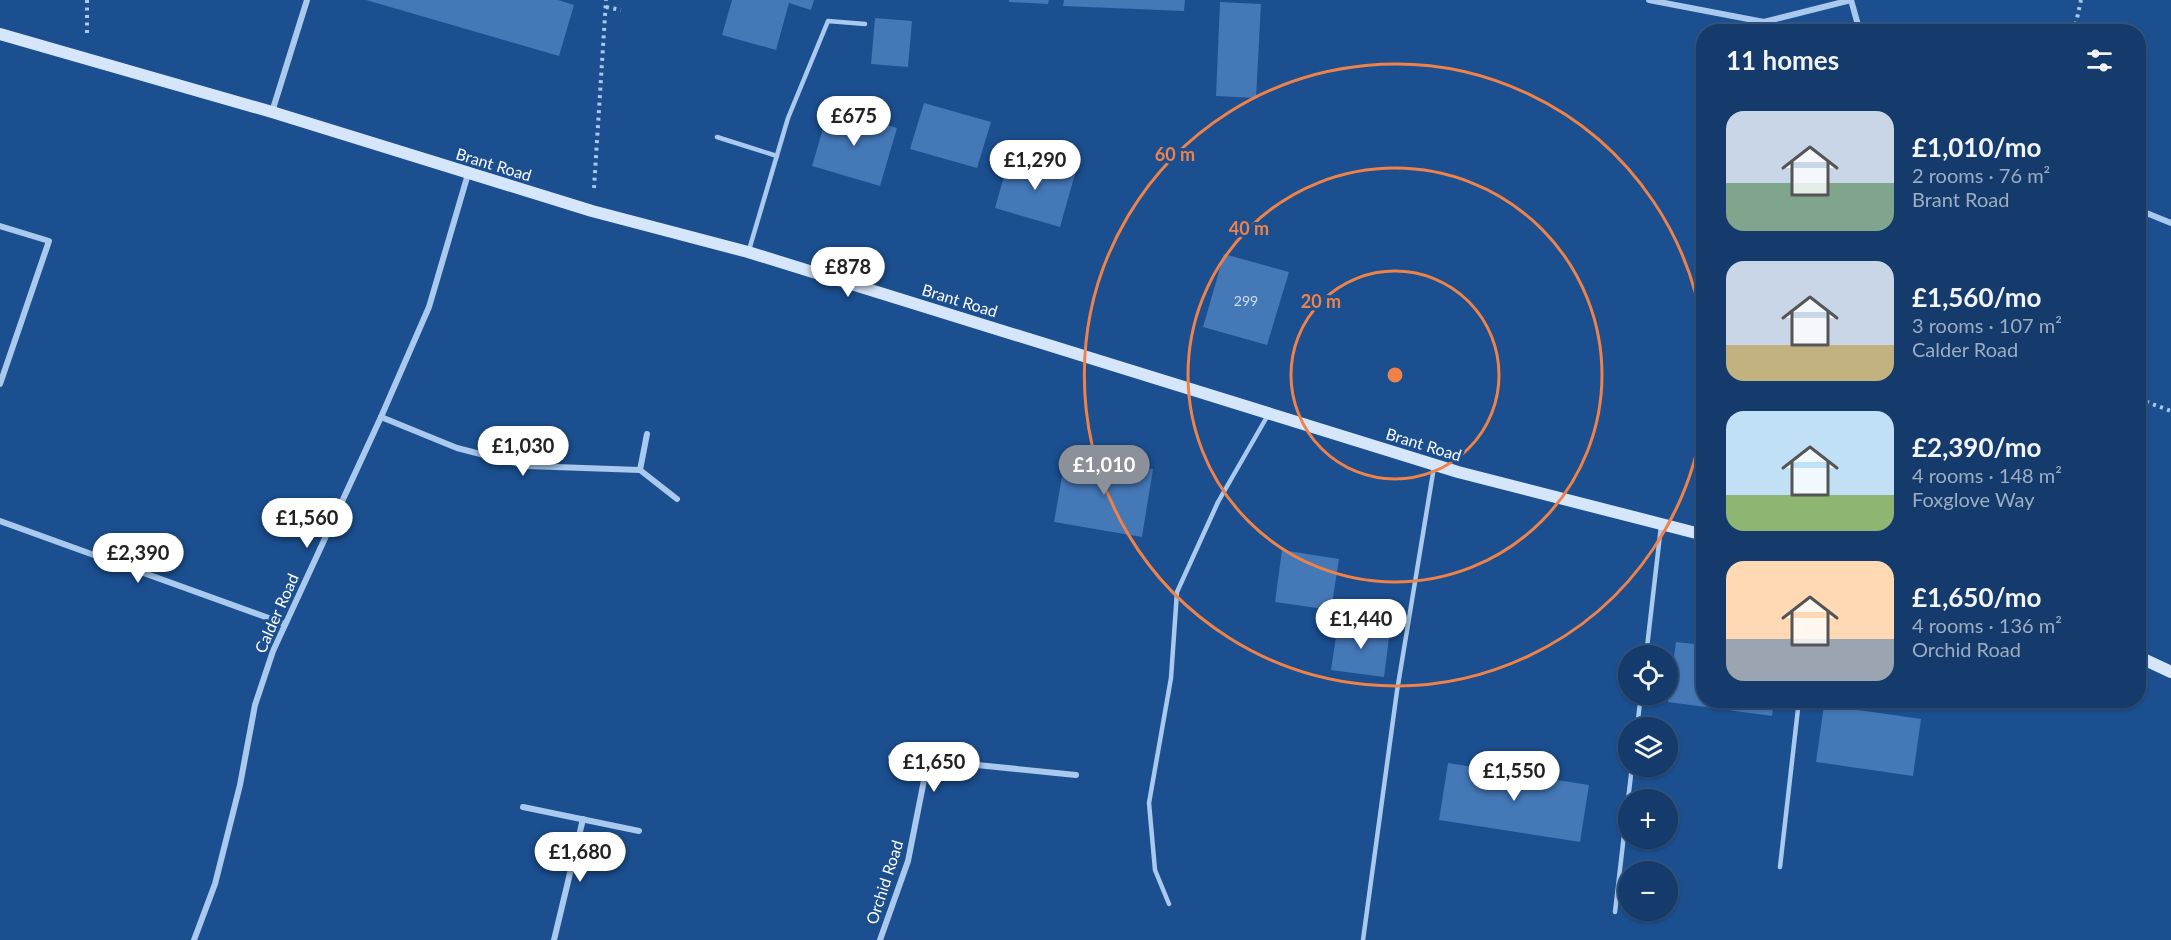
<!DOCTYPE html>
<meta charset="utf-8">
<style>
:root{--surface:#143b6b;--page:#214673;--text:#f1f3f6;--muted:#9dadc1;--line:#33557e;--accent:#8c9099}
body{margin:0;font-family:Lato,sans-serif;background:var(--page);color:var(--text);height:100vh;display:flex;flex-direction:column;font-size:22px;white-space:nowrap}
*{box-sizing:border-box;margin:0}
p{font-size:20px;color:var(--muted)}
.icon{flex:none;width:33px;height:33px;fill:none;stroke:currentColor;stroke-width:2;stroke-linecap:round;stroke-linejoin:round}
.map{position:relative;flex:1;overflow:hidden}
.sheet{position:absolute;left:1696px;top:24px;width:450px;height:684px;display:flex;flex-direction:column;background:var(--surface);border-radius:24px;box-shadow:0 2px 4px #0004,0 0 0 2px var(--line)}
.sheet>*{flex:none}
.controls{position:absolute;left:1618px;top:645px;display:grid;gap:12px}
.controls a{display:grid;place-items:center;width:60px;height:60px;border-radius:50%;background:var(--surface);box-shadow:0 2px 4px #0004,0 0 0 2px var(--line);font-size:30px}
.price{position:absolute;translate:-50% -51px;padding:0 14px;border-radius:21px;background:#fff;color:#222;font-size:20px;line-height:39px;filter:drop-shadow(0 2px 3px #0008)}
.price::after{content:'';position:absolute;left:50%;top:36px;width:18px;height:14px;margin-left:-9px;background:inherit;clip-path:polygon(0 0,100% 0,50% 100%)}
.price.current{background:var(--accent);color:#fff}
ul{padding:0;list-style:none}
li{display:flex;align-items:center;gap:18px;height:150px;padding:0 30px}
li span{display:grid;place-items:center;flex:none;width:168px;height:120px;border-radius:18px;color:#555}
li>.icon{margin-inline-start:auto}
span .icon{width:72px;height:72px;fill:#fffc;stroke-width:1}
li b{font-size:26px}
h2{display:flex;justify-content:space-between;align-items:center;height:72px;padding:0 30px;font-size:26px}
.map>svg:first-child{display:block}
</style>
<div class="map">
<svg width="2171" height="940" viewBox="0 0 2171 940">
<rect width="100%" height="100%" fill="#1b4f8f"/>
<g fill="#4478b7">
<path d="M366 0H558L574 5 559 56Z"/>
<path d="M732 0H814L811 10 789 3 776 50 722 35Z"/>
<path d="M1009 0H1049L1048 4 1009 2Z"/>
<path d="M1064 0H1185L1184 11 1063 6Z"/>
<path d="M1220 2 1261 4 1256 98 1216 96Z"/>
<path d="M875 18 912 21 908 67 871 64Z"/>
<path d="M924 103 991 122 977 168 910 149Z"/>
<path d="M829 108 897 128 880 186 812 166Z"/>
<path d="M1010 155 1075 174 1060 227 995 208Z"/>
<path d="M1224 254 1289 272 1267 345 1203 327Z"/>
<path d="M1066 454 1153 469 1142 537 1054 522Z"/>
<path d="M1282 550 1339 559 1331 610 1275 602Z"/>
<path d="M1338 623 1390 630 1384 677 1331 670Z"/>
<path d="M1676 642 1704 645V700H1774L1772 716 1668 702Z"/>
<path d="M1824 705 1921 719 1913 776 1816 762Z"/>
<path d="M1448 763 1589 785 1580 842 1439 820Z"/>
</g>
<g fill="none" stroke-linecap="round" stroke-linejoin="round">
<g stroke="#a9c9ee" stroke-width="4" stroke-dasharray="3 4.5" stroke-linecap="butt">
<path d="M87 0V34"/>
<path d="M606 7 621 10"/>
<path d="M2074 32 2081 0"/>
<path d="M594 188 606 0"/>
<path d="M2139 399 2171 411"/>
</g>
<g stroke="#a9c9ee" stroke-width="4.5">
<path d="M717 137 777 156"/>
<path d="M749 250 788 118 828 21 865 24"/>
<path d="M1646 656 1661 526"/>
<path d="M1637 728 1641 694"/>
<path d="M1780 867 1799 700"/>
<path d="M1169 904 1155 870 1149 803 1171 678 1177 592 1218 502 1268 415"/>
<path d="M1615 912 1632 766"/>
<path d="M1363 940 1397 691 1434 467"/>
</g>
<g stroke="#a9c9ee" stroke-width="6">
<path d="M1649 0 1764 22 1851 0"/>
<path d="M1851 0 1860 32"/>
<path d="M272 112 307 0"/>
<path d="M2139 210 2171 223"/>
<path d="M0 226 49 241 0 384"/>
<path d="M381 417 457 448 527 466 640 470 677 499"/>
<path d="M640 470 647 434"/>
<path d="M0 521 285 624"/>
<path d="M891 757 928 760"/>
<path d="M523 807 639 831"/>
<path d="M194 940 215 884 240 785 255 705 273 651 381 417 429 307 468 174"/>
<path d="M554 940 583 819"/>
<path d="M880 940 908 861 928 760 1076 775"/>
</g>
<g stroke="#d6e6fa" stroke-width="12">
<path d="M0 34 272 112 592 211 748 252 1458 472 1704 535"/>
<path d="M2139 657 2171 672"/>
</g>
</g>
<g fill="none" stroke="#ee8249" stroke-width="3">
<circle cx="1395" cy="375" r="104"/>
<circle cx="1395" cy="375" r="207"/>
<path d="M1704 413A311 311 0 1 1 1704 337"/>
</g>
<g text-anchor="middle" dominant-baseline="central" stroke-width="6" stroke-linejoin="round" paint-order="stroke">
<g font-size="14" fill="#d0dded">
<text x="1246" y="300">299</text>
</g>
<g font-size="16" fill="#fff" stroke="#1b4f8f">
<text transform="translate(494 164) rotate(17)">Brant Road</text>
<text transform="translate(960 300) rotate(17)">Brant Road</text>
<text transform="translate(1424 444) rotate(17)">Brant Road</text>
<text transform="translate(276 613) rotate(-66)">Calder Road</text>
<text transform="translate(884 882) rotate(-72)">Orchid Road</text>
</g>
</g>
<circle cx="1395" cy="375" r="9" fill="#ee8249" stroke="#1b4f8f" stroke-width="3"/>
<g font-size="18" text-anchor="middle" font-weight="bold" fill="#ee8249" stroke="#1b4f8f" stroke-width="6" stroke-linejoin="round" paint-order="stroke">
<text x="1175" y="161">60 m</text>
<text x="1249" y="235">40 m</text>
<text x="1321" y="308">20 m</text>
</g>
</svg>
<div class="controls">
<a><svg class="icon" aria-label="locate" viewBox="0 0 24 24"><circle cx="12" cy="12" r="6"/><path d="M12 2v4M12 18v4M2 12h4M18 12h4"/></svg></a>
<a><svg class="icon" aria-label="layers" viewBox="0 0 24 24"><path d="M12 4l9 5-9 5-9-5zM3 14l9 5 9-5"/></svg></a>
<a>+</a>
<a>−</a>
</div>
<b class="price" style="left:854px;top:147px">£675</b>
<b class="price" style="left:1035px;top:191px">£1,290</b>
<b class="price" style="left:848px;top:298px">£878</b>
<b class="price" style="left:523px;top:477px">£1,030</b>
<b class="price current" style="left:1104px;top:496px">£1,010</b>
<b class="price" style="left:307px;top:549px">£1,560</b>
<b class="price" style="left:138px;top:584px">£2,390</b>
<b class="price" style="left:1361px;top:650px">£1,440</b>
<b class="price" style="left:934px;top:793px">£1,650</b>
<b class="price" style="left:1514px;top:802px">£1,550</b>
<b class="price" style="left:580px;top:883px">£1,680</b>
<section class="sheet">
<h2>11 homes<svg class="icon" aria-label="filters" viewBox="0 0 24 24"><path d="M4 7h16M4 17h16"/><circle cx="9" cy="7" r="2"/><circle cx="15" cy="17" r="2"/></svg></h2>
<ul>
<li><span style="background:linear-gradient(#c9d6e8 60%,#7fa58c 0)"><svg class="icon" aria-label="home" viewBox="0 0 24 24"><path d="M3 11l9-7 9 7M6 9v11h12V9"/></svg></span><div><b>£1,010/mo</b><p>2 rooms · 76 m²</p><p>Brant Road</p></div></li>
<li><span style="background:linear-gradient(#c9d6e8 70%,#c2b280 0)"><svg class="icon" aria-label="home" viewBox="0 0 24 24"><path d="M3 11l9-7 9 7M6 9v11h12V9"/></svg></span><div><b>£1,560/mo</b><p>3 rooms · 107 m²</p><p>Calder Road</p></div></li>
<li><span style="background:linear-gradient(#bfe0f5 70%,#8fb573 0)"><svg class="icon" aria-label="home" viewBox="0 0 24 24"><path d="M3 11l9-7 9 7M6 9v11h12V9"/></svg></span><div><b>£2,390/mo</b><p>4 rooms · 148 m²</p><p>Foxglove Way</p></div></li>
<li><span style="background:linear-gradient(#ffd9b3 65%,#9aa5b1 0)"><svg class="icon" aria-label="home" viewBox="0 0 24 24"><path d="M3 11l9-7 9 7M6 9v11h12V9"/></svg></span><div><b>£1,650/mo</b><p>4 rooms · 136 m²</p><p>Orchid Road</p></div></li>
</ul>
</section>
</div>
